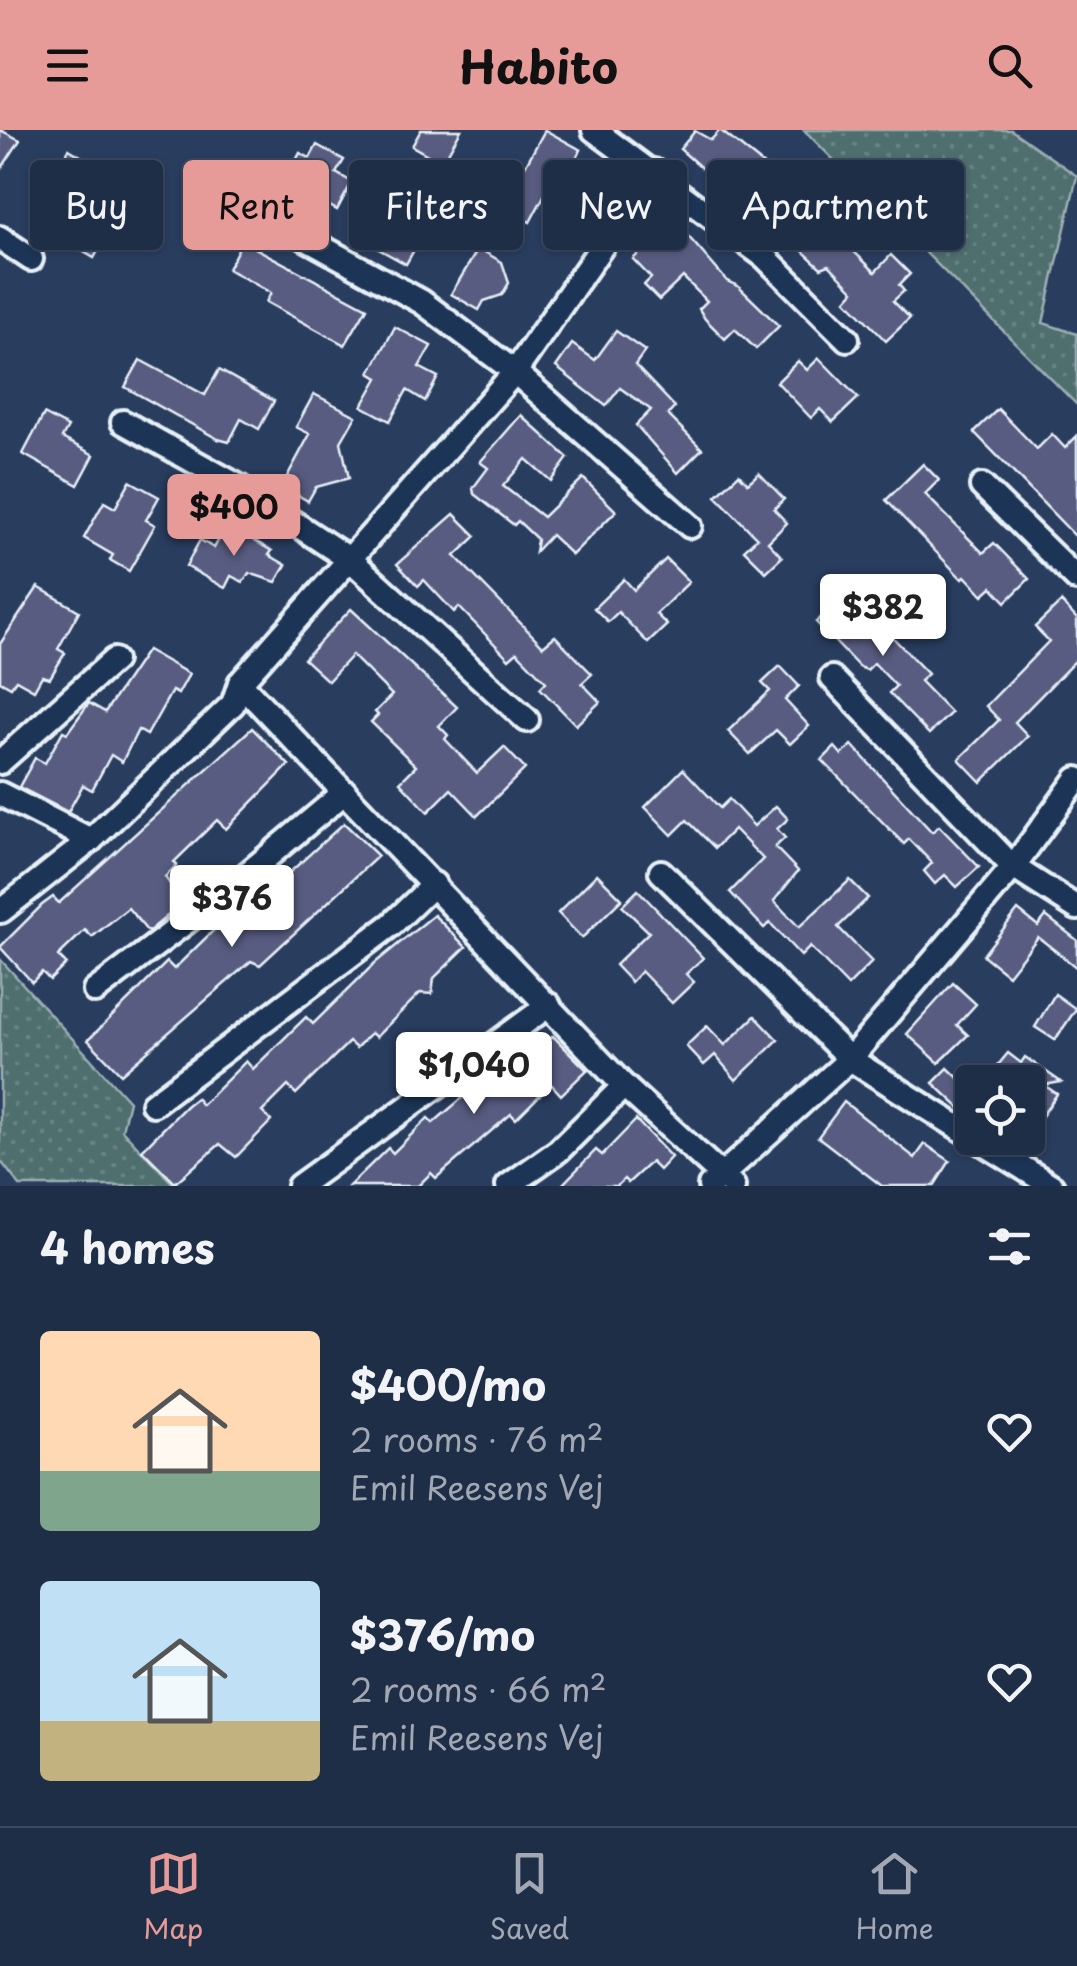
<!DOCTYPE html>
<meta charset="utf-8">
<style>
:root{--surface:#1f2e47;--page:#2c3a52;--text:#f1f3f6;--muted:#a1a8b4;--line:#3c4a60;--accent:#e69b98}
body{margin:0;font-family:"Playpen Sans",sans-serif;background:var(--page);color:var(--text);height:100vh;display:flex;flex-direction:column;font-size:38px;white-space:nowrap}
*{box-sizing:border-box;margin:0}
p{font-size:32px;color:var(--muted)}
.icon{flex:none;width:55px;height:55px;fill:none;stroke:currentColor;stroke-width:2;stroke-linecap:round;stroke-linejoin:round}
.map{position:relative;height:1056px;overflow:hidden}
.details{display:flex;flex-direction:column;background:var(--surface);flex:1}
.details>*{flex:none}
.guide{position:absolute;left:30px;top:30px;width:1018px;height:90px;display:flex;gap:20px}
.buttons{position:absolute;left:955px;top:935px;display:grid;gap:20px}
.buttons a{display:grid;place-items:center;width:90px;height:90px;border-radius:10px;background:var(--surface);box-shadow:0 2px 8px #0004,0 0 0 2px var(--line);font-size:50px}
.price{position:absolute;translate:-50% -85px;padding:0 22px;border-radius:10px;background:#fff;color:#222;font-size:32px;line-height:65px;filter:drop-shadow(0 2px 5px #0008)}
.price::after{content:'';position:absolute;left:50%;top:60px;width:30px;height:22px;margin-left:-15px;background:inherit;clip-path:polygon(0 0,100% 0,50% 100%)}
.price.active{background:var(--accent);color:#111}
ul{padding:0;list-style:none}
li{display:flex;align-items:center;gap:30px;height:250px;padding:0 40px}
li span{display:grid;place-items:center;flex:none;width:280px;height:200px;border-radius:10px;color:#555}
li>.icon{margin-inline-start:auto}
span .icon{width:120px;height:120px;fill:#fffc;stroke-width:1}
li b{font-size:42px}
h2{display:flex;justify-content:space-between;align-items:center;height:120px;padding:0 40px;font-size:42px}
.tag{padding:0 35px;border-radius:10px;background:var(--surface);box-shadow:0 2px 8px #0004,0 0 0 2px var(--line);font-size:35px;line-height:90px}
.tag.active{background:var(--accent);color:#111}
header{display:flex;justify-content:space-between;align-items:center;height:130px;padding:0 40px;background:var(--accent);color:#111;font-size:45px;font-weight:700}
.tabs{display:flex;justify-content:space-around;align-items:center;height:140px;border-top:2px solid var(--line);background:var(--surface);font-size:28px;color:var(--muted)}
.tabs a{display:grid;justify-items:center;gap:5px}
.tabs .active{color:var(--accent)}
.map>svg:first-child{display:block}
</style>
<header><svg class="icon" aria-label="menu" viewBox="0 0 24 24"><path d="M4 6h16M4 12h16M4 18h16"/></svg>Habito<svg class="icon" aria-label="search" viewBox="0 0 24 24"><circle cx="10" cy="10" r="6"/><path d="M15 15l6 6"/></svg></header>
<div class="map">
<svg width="1077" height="1056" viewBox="0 0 1077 1056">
<defs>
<pattern id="park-dots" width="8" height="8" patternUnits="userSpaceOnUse" patternTransform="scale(2.5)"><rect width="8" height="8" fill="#4f6e6e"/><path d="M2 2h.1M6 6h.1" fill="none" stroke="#688383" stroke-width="1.8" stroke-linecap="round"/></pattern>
</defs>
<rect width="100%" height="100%" fill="#293d5f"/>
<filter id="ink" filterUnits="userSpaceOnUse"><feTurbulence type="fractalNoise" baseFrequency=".01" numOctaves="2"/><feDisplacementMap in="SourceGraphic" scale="20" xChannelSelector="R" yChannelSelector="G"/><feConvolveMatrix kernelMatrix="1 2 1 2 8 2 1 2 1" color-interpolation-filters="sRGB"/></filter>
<g filter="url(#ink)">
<g fill="url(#park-dots)" stroke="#9cb0b3" stroke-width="2.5">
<path d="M804 0H1011L1077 46 1043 193 1077 204V275Z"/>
<path d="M0 829 129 971 122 1000 175 1056H20L0 1030Z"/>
</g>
<g fill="#595c80" stroke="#e8f1f8" stroke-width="2.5">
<path d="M0 0 20 10 0 41Z"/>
<path d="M421 0H461L442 33 412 16Z"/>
<path d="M545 0 581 20 570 39 561 34 530 92 507 80 481 120 502 132 509 153 502 165 484 171 479 180 451 164 478 119 469 114 507 44 518 49Z"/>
<path d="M720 0 770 40 773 37 782 42 851 110 847 115 875 142 891 125 910 144 899 155 904 161 893 171 910 188 886 211 846 170 854 161 829 135 821 138 777 97 782 91 753 67 745 77 680 19 695 1 711 10Z"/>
<path d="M317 15 344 30 336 43 352 52 337 80 299 59 279 94 265 86 272 74 262 69 268 58 263 55 272 39 287 47 300 23 310 28Z"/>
<path d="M69 19 89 31 77 51 107 70 95 91 110 100 94 128 40 96 69 49 56 41Z"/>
<path d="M383 49 421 70 404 105 418 113 406 134 366 112 384 79 370 72Z"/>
<path d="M674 90 727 151 738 156 779 196 756 219 735 199 725 209 705 189 699 179 707 171 683 147 659 170 644 155 651 148 633 129Z"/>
<path d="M242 111 367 178 345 215 266 172 271 163 228 139Z"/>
<path d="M395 197 431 216 419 237 438 247 425 271 407 260 390 291 362 276 378 248 370 243Z"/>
<path d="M616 201 645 221 635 235 675 277 668 285 702 319 678 343 636 295 651 280 620 258 606 276 556 237 572 214 595 230Z"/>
<path d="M819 228 858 268 833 292 820 279 811 288 777 252 798 231 807 240Z"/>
<path d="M140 230 205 265 219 240 274 271 259 299 241 289 229 312 218 309 125 257Z"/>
<path d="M314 264 356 286 341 312 349 348 316 357 308 371 282 356 310 304 296 297Z"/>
<path d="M998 279 1037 319 1052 304 1065 318 1077 306V408L974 302Z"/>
<path d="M44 284 68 297 62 308 94 325 78 355 23 324Z"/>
<path d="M521 285 568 328 551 351 526 329 503 356 543 387 583 348 616 381 572 425 551 405 535 422 537 409 518 391 514 395 474 364 473 358 488 338 480 332Z"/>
<path d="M923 334 939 350 925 364 983 423 994 413 1029 449 1006 472 992 457 983 465 965 446 962 449 886 370Z"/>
<path d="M759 343 784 369 774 379 787 393 768 412 782 427 766 442 744 420 757 408 716 366 739 344 748 353Z"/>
<path d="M130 351 159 367 146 390 155 395 129 441 110 430 113 425 84 408 104 372 115 378Z"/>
<path d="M454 384 476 406 455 426 543 516 555 506 592 544 582 553 600 572 576 595 540 558 546 552 517 522 509 529 459 477 454 482 424 450 418 456 397 434Z"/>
<path d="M227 395 272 421 269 425 286 435 276 452 249 443 243 452 231 446 225 458 186 436 200 410 214 418Z"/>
<path d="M666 429 689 452 656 484 667 495 648 513 618 482 608 492 594 478 624 449 634 460Z"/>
<path d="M38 457 79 481 58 519 65 523 50 548 42 546 34 560 16 550 11 557 0 551V514Z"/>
<path d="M849 462 928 544 920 551 951 583 929 604 889 563 896 556 874 533 867 540 859 537 816 492Z"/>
<path d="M1061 472 1077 489V529L1015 592 1028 606 981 652 959 629 999 590 986 576 1049 511 1035 497Z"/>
<path d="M351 479 457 577 439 596 448 605 445 609 477 643 504 617 525 639 477 686 451 659 428 682 400 652 416 636 371 592 378 585 375 582 392 565 352 525 328 551 304 529Z"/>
<path d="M147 520 189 544 178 564 172 561 147 605 138 600 122 632 111 625 92 660 83 655 68 682 19 657 35 628 45 633 63 601 67 603 89 573 105 582Z"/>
<path d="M780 536 799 556 785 570 809 596 790 614 776 600 750 624 728 601 770 561 762 553Z"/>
<path d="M252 598 289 635 226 699 217 690 174 732 177 735 165 747 183 773 148 802 128 778 92 807 85 800 58 826 66 834 50 850 42 842 32 852 0 817 42 775 53 767 59 773Z"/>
<path d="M852 615 932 702 939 696 979 737 957 757 945 745 935 754 924 741 932 733 909 709 904 714 822 630 835 617 842 625Z"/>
<path d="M683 639 720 678 729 669 754 696 776 676 788 689 777 699 785 708 775 717 798 741 774 771 799 797 850 750 868 768 838 797 872 832 848 856 810 817 801 826 770 793 764 798 730 762 763 729 734 699 715 718 687 690 672 705 645 677Z"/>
<path d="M344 693 378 726 260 835 251 831 121 944 88 910 167 832 174 839 218 796 229 788 234 793Z"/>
<path d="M597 744 622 769 582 808 558 783Z"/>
<path d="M638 760 703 828 686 844 694 852 672 873 641 841 631 852 615 835 649 802 622 776Z"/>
<path d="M1018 780 1038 796 1046 786 1077 810V838L1038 807 1008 845 983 825Z"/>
<path d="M434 785 466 817 434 848 432 864 420 863 376 907 371 903 356 918 349 912 296 964 288 956 262 982 271 991 236 1027 220 1014 175 1053 142 1020 186 976 196 968 202 975 246 931 253 939 306 887 313 894 375 833Z"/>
<path d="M953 853 976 874 957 895 968 905 939 933 907 904Z"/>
<path d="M1055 864 1076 879 1055 910 1035 897Z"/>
<path d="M755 886 778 910 736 950 715 925 704 935 686 916 707 896 725 915Z"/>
<path d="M553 906 587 940 561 965 551 954 516 989 511 984 436 1048 431 1043 418 1056H349L388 1018 393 1023 428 988 433 993 508 929 513 934 521 926 526 932Z"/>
<path d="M1008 923 1021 933 1025 927 1061 952 1044 955 1057 964 1040 989 1028 980V952H984Z"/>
<path d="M948 938 972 961 961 979 933 953Z"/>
<path d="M844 972 915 1028 925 1014 950 1031 934 1056H882L818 1007Z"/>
<path d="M636 990 671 1027 659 1040 651 1032 628 1053 624 1049 617 1056H561L596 1020 602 1025Z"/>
</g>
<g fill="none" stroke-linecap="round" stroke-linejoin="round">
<g stroke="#e8f1f8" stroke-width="30">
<g id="minor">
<path d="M594 0 765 127 847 209"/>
<path d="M654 41 515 242 240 553 624 956 733 1056"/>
<path d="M0 108 31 129"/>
<path d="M305 108 422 172 515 242 690 396"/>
<path d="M123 292 238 356 352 431 527 590"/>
<path d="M982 356 1077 449"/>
<path d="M832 548 1013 737 1077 778"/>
<path d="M0 632 114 530"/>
<path d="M0 664 91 710"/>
<path d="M661 742 850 929 972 1006"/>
<path d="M1 781 91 710 233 574 240 553"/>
<path d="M95 861 223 764 345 662"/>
<path d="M153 974 392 794 434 754"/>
<path d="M975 1008 1052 1056"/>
<path d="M299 1056 549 875"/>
<path d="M508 1056 558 1021 624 956"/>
<path d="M710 1056 850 929 1013 737 1077 649"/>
</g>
</g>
<use href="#minor" stroke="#1d3557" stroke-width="22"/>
</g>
</g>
</svg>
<div class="buttons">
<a><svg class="icon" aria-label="locate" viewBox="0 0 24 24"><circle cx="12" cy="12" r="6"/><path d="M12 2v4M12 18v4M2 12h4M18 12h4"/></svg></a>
</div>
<b class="price active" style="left:234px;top:429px">$400</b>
<b class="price" style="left:883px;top:529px">$382</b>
<b class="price" style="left:232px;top:820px">$376</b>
<b class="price" style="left:474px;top:987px">$1,040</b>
<div class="guide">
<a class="tag">Buy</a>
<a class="tag active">Rent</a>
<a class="tag">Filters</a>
<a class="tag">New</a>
<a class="tag">Apartment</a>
</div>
</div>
<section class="details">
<h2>4 homes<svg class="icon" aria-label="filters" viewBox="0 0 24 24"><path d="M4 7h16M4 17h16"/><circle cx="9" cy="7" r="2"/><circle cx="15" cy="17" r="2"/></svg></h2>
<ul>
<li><span style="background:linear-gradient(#ffd9b3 70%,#7fa58c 0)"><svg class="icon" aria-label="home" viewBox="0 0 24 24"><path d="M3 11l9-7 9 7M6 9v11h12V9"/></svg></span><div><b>$400/mo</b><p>2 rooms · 76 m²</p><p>Emil Reesens Vej</p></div><svg class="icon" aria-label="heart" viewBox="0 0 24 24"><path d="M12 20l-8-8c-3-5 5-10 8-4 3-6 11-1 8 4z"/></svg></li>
<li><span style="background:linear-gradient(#bfe0f5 70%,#c2b280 0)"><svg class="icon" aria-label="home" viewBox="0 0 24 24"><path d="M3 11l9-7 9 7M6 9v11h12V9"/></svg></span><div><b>$376/mo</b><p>2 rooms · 66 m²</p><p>Emil Reesens Vej</p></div><svg class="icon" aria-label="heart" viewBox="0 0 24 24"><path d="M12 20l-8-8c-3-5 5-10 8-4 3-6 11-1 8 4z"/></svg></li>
</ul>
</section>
<nav class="tabs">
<a class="active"><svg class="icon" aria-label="map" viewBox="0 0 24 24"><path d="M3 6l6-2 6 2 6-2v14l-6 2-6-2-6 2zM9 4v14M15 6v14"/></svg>Map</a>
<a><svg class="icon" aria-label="saved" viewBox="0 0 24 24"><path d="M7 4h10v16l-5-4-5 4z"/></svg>Saved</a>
<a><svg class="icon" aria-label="home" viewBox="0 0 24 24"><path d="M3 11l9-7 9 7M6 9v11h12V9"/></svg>Home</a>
</nav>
